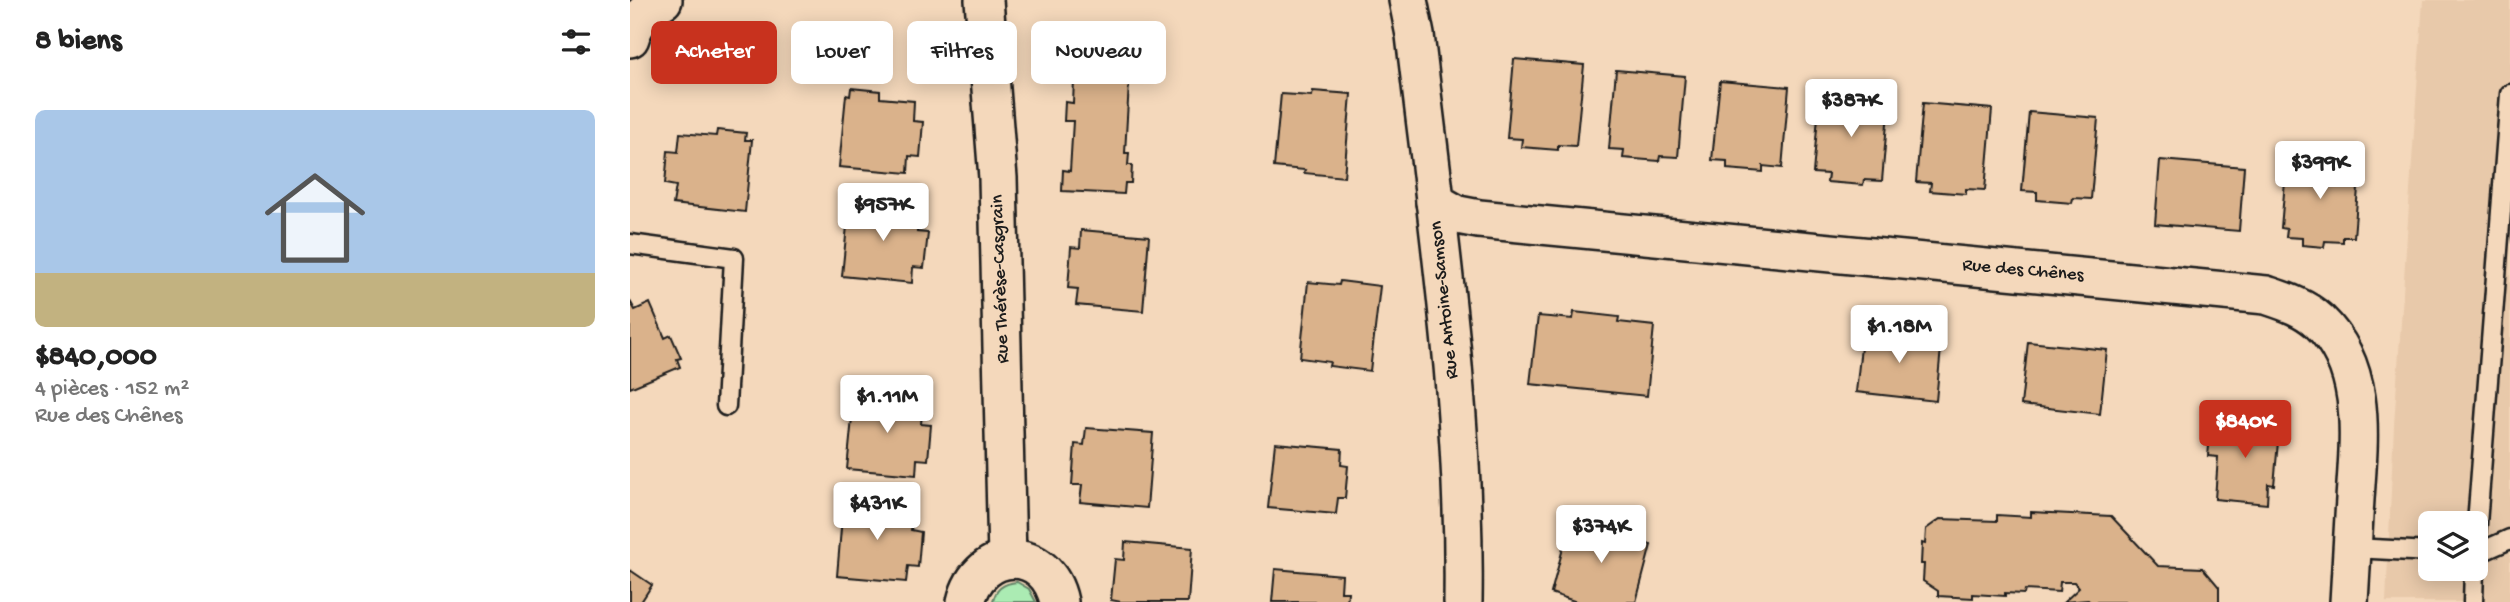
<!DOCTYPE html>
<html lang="fr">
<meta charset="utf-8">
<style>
:root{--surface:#fff;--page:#f2f2f2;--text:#222;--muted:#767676;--accent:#c8321e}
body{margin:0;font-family:"Gochi Hand",sans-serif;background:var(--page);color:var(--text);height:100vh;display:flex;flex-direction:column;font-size:26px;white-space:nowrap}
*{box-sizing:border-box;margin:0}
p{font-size:23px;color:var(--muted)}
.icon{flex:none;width:38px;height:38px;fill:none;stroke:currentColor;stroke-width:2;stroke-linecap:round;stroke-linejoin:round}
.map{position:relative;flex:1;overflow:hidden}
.details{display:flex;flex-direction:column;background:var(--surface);width:630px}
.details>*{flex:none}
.guide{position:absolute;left:21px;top:21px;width:665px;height:63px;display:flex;gap:14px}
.buttons{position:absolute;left:1788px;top:511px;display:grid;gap:14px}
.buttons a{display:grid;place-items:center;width:70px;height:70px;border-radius:10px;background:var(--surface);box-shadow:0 4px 18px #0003;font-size:35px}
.price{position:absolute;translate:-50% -60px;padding:0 16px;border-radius:7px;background:#fff;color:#222;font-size:23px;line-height:46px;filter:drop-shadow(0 2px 4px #0008)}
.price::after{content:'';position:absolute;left:50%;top:42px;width:21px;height:16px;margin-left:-10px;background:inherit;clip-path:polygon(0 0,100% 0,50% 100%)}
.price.selected{background:var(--accent);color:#fff}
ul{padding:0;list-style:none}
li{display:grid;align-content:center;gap:14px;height:371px;padding:0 35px}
li span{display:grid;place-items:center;height:217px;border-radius:10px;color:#555}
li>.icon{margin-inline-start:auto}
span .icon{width:126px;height:126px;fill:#fffc;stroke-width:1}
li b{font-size:30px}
h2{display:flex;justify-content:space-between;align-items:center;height:84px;padding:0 35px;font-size:30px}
.chip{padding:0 24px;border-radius:10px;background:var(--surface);box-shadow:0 4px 18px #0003;font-size:24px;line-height:63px}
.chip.selected{background:var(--accent);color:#fff}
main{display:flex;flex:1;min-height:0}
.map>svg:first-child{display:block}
</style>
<main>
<section class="details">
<h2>8 biens<svg class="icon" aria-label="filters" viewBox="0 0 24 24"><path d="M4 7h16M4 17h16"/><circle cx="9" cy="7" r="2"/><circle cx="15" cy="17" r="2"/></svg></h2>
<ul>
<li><span style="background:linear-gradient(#a9c7e8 75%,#c2b280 0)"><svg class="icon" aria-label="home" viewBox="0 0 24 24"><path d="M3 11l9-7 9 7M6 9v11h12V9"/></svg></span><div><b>$840,000</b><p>4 pièces · 152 m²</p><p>Rue des Chênes</p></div></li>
</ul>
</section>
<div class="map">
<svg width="1880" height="602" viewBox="0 0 1880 602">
<rect width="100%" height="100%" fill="#f4d8bb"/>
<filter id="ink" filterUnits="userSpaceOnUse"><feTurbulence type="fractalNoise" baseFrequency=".0143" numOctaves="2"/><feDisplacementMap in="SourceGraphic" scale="14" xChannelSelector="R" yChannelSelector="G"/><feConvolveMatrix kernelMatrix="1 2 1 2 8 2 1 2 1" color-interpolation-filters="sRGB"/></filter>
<g filter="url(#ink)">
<path fill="#e8c9aa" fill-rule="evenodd" d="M1793 0H1880V602H1756L1764 425ZM1801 523H1846V569H1801Z"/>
<path fill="#abebb3" stroke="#648468" stroke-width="2" d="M387 582 399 589 406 602H363C365 589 374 583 387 582Z"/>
<g fill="#dab28b" stroke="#1c1c1c" stroke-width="2">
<path d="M884 59 954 65 946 146 928 145V150L891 147 892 139 877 138Z"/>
<path d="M986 70 1055 76 1048 157 1030 156 1029 161 993 158 994 150 979 149Z"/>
<path d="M444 80 499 83 495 153H499L498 165H502L501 183H495L494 194 432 191 433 170 440 171 443 121H434L435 102 443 103Z"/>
<path d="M1090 81 1159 87 1152 168 1133 166V172L1097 169V161L1082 160Z"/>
<path d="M221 88 250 91V98L284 101 283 121 293 122 290 157 279 156 278 173 209 167 216 95 220 96Z"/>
<path d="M683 91 721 94 714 177 674 173 675 170 644 167 651 94 682 96Z"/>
<path d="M1190 94 1259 100 1252 181 1234 180 1233 185 1197 182 1198 174 1183 173Z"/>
<path d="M1293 103 1362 109 1355 190 1336 189V194L1300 191 1301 183 1286 182Z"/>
<path d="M1399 112 1468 118 1461 199 1443 198 1442 203 1407 200V192L1392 191Z"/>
<path d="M87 130 116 133 115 140H122L115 212 43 204 46 186 35 184 38 151 48 152 50 133 86 136Z"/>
<path d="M1657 158 1730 164 1724 237H1713V242L1695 241 1694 247 1672 245V238L1656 237 1657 229 1651 228Z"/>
<path d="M1530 160 1614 167 1609 231 1525 224Z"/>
<path d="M225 199 255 201 254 209 289 212 287 232 298 233 294 268 283 267 282 283 212 276 219 206H224Z"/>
<path d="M451 230 519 236 513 311 446 305 448 289 438 288 441 247 450 248Z"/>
<path d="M710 281 750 286 740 371 699 366 700 362 670 358 678 282 709 285Z"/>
<path d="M0 301 5 310 20 303 35 338 41 335 51 358 47 359 50 367 0 388Z"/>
<path d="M944 312 989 317 988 322 1024 326 1017 396 900 384 908 316 943 319Z"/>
<path d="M1233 329 1312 337 1306 401 1226 392Z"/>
<path d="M1398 342 1477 350 1470 414 1391 405Z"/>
<path d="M229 391 258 394V401L293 404 291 424 301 425 298 460 287 459 286 475 217 469 224 398 228 399Z"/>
<path d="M1592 417 1645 422 1643 442H1648L1644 485 1638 484 1637 504 1585 499 1588 457 1578 456 1580 436 1590 437Z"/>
<path d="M456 428 523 433 517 508 450 502 452 485H442L445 444 454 445Z"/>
<path d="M645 443 712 449 711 465 718 466 715 498H708L706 514 638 508Z"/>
<path d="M219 498 249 500 248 508 283 511 281 530 291 532 288 567 278 566 276 582 207 576 213 505H218Z"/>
<path d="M1401 512 1481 516 1528 566 1573 568 1589 587V602H1460L1458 600 1434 602 1449 588 1444 582H1430L1429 592 1395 590 1394 594 1375 593V596L1343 594V598L1308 596V591L1293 581 1294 564H1291L1292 543 1295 544 1296 529 1310 519 1367 521V515L1401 517Z"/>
<path d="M970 520 1004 530 1002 539 1021 545 1006 602H947L921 593 940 522 967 530Z"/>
<path d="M495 542 562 548 558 602H491L481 600 485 559 494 560Z"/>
<path d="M645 569 712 575 711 592H718L717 602H642Z"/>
<path d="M0 570 22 585 11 602H0Z"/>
</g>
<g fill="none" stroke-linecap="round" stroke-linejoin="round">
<g stroke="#1c1c1c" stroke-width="23">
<g id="service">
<path d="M0 244 104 258 96 406"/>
<path d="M1846 537 1880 94"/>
<path d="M1723 548 1801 552"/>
<path d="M1846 554 1880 539"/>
<path d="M1843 602 1844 569"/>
</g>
</g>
<g stroke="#1c1c1c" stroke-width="42">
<g id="minor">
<path d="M354 0 368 178 377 559"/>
<path d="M778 0 785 35C807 223 836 412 833 602"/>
<path d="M0 38C5 20 17 9 33 0"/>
<path d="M805 202 828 215 849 219 1636 295C1654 301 1674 307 1689 321 1738 368 1729 438 1725 499 1723 534 1721 568 1719 602"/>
<path d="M336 602C349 546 417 544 429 602"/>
</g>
</g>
<use href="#service" stroke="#f4d8bb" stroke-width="18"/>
<use href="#minor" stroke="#f4d8bb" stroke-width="37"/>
</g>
</g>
<g text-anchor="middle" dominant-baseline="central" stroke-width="5" stroke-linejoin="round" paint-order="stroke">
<g font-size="19" fill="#1c1c1c" stroke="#f4d8bb">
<text transform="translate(1393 271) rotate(5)">Rue des Chênes</text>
<text transform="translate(371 279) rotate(-92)">Rue Thérèse-Casgrain</text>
<text transform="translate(815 300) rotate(-96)">Rue Antoine-Samson</text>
</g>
</g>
</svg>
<div class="buttons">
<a><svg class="icon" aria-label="layers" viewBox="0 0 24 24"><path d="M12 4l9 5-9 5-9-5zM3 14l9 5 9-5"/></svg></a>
</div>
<b class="price" style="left:1221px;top:139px">$387K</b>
<b class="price" style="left:1690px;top:201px">$399K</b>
<b class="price" style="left:253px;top:243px">$957K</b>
<b class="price" style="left:1269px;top:365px">$1.18M</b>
<b class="price" style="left:257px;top:435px">$1.11M</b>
<b class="price selected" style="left:1615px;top:460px">$840K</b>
<b class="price" style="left:247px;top:542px">$431K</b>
<b class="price" style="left:971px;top:565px">$374K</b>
<div class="guide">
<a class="chip selected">Acheter</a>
<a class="chip">Louer</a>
<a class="chip">Filtres</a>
<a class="chip">Nouveau</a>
</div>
</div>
</main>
